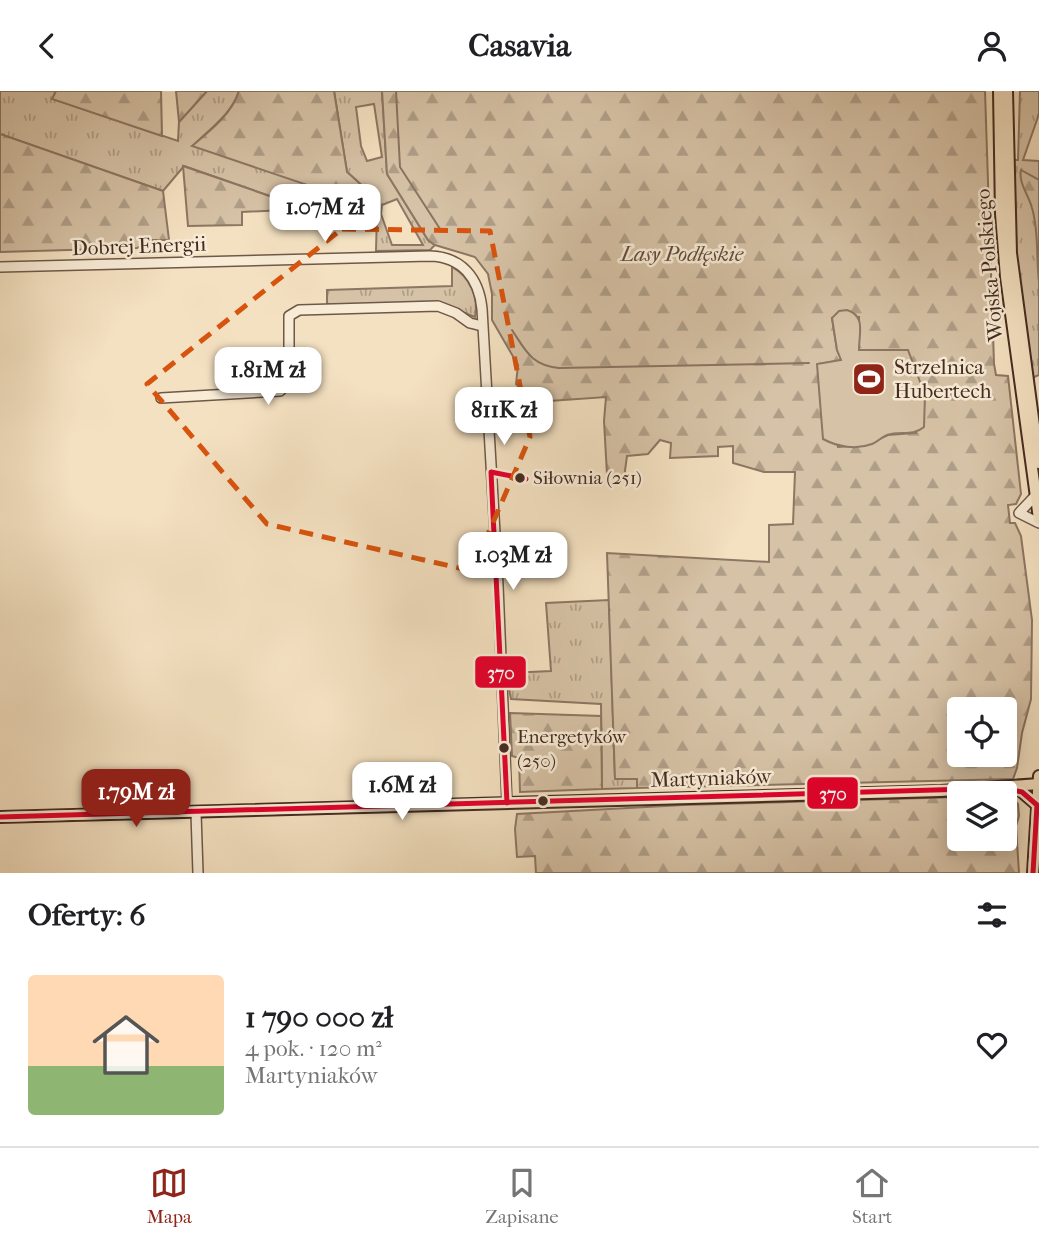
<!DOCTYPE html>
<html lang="pl">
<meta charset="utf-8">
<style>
:root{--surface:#fff;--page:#f6f6f6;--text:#202124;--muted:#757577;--line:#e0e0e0;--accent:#8f2418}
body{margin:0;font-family:"IM FELL French Canon",serif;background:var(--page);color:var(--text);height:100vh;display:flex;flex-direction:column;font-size:26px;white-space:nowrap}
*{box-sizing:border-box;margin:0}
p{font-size:23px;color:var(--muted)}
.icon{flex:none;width:38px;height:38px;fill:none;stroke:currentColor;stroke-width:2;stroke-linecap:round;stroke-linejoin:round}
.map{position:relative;height:782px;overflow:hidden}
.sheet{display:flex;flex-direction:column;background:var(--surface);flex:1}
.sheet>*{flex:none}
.controls{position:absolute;left:947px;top:606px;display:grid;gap:14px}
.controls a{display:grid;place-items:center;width:70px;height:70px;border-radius:7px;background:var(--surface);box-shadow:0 4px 18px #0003;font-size:35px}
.price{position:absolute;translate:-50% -60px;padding:0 16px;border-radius:14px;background:#fff;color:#222;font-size:23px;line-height:46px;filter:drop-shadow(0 2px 4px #0008)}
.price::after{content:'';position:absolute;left:50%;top:42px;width:21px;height:16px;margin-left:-10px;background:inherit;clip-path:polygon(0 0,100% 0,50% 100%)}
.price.current{background:var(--accent);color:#fff}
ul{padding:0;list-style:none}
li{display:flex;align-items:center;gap:21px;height:175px;padding:0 28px}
li span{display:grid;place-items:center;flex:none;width:196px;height:140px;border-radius:7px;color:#555}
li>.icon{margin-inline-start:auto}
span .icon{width:84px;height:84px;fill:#fffc;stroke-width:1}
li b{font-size:30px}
h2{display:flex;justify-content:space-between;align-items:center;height:84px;padding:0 28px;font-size:30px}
header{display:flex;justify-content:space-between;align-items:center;height:91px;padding:0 28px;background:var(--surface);font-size:32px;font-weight:700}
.dock{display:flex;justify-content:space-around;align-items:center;height:98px;border-top:2px solid var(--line);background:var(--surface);font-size:19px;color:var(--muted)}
.dock a{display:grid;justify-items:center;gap:4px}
.dock .current{color:var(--accent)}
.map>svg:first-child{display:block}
</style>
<header><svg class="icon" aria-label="back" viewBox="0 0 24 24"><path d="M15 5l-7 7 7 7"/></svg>Casavia<svg class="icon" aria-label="person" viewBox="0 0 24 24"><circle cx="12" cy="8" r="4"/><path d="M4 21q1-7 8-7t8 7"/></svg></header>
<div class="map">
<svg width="1039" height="782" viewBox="0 0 1039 782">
<defs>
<pattern id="grass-tufts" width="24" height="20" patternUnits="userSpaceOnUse" patternTransform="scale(1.75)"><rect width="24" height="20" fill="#d6c2a6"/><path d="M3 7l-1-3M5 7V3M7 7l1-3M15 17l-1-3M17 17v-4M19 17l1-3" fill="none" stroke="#af9e87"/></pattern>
<pattern id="forest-firs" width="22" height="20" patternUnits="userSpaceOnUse" patternTransform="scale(1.75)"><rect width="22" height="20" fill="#d6c2a6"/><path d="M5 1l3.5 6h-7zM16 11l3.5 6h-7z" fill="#af9e87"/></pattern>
</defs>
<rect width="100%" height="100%" fill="#f4e1c1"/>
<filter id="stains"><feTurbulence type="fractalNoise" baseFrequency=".00286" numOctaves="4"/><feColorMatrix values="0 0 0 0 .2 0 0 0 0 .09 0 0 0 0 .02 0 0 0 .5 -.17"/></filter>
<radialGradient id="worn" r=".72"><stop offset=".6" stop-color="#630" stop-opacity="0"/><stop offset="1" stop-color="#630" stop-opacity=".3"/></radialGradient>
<g fill="url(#grass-tufts)" stroke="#8d7663" stroke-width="2" fill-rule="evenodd">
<path d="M0 0H56L53 8 178 50 179 31 207 0H239C232 23 208 39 193 55L355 88 347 81 334 0H382L387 83 428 149 435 154 430 159 376 160 377 120 307 118 184 75 163 100 0 43ZM374 13 382 66 367 70 361 55 356 16ZM397 108 423 154H392L381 123 382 114Z"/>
<path d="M1020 0H1039V23L1023 69 1039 70V284L1032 287 1015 155 1012 69H1018Z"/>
<path d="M452 176C470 186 479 207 475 226L465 222 464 224 457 219 332 215 327 212V199L452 195Z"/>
<path d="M609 509 615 687 637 688V697L602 698 601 613 511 608 506 582 551 580 546 512Z"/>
</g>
<g fill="url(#forest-firs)" stroke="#8d7663" stroke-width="2" fill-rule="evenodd">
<path d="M56 0H161L162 45 52 8Z"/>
<path d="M176 0H207L179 31Z"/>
<path d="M239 0H334L347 81 366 98 378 118 192 55C210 40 232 23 239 0Z"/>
<path d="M382 0H985L994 273 996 284 1008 285 1021 403 1016 413 1008 414 1010 432H1015L1021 445 1032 529 1031 608 1022 642 1017 677 1013 688 637 697V688H615L607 462 769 471V434L793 433 795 381H764L733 372V355L718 356V365L670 367 671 352 660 349 648 363 627 365 624 387 607 384 604 330 606 306 535 311 516 293 518 274 492 229V203L488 183 475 166 435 154 428 149 387 83ZM859 226V259L916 342 888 344 866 354 838 356 818 273 842 269 837 259 832 227ZM959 618H1004V663H959Z"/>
<path d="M0 43 163 100 169 149H151L137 157 0 161Z"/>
<path d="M183 75 307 118 242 121V134L188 135Z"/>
<path d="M1021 79 1039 89V191C1036 166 1039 140 1032 117 1029 105 1018 91 1021 79Z"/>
<path d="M510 622 601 625 602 698 520 701 519 667 512 665Z"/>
<path d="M1005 705 1012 706 1018 713 1019 725 1016 735 1019 782H536L535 765 517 766 515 738 517 723 684 714 959 706V747H1004Z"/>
</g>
<path fill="#d6c2a6" stroke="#8d7663" stroke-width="2" d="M847 219C866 225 859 242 859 259H908L925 304 924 336C912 346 900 339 887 344 882 346 877 351 872 353 856 359 838 356 823 348L817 273 841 269 837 259 832 227 839 220Z"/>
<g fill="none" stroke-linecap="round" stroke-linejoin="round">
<g stroke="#8a7360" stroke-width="2">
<path d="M396 0 400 76 442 141"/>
<path d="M512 239C526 260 531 274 559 277L809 272"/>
</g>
<g stroke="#705848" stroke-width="12">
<g id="minor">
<path d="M0 176 430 165C462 166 479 187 482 218L498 494 507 712"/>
<path d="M161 307 280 300 289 291V225L299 219 438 215 456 222 470 232 482 235"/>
<path d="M1036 404 1019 422 1039 432"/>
<path d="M196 722 198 782"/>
</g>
</g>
<g stroke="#442b20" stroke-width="14">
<g id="major">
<path d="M999 0 1001 123 1006 186 1039 428"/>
<path d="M1007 0 1011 162 1039 372"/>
<path d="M1022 701 1037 714"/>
<path d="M0 726 941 700 1039 693"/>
<path d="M1033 782 1039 685"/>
</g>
</g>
<use href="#minor" stroke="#f8ecd7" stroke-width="9"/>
<use href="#major" stroke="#f4e1c1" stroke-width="10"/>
<g stroke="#f8ecd7" stroke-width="10">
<g id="bus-1">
<path d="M507 712 491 381 526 388"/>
<path d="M0 726 1003 697 1022 701 1037 714 1033 782"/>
</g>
</g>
<use href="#bus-1" stroke="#e4002b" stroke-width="5"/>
</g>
<path fill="none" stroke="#d8540e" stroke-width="5" stroke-dasharray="14 9" stroke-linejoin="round" d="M342 138 490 140 530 346 472 480 267 433 147 293Z"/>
<defs>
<g id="stadium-square" transform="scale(1.75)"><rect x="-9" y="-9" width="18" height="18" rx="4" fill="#8f2418" stroke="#f8ecd7"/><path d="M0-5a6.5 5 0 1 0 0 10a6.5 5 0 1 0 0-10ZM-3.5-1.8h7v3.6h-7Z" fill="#fff"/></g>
</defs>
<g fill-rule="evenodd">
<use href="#stadium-square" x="869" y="288"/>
</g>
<g fill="#442b20" stroke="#f8ecd7" stroke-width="2.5">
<circle cx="520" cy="387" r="6"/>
<circle cx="504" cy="657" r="6"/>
<circle cx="543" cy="710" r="6"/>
</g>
<g text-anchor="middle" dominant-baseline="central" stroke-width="5" stroke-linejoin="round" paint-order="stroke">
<g font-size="19" fill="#442b20" stroke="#f8ecd7" text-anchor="start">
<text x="533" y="387">Siłownia (251)</text>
<text x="517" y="646">Energetyków<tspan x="517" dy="24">(250)</tspan></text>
</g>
<g font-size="21" fill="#442b20" stroke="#f8ecd7">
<text transform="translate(139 155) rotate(-2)">Dobrej Energii</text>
<text transform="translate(989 174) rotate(-95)">Wojska Polskiego</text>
<text transform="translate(711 687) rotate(-2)">Martyniaków</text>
</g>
<g font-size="21" font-style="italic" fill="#61493b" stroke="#f8ecd7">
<text x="682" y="163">Lasy Podłęskie</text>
</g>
<g font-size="21" fill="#442b20" stroke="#f8ecd7" text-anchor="start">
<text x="894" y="276">Strzelnica<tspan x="894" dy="24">Hubertech</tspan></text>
</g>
</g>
<g stroke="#f8ecd7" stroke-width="2.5">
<rect x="474" y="564" width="53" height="34" rx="7" fill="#e4002b"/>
<rect x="806" y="685" width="53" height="34" rx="7" fill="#e4002b"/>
</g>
<g font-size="19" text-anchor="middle" font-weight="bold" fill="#fff">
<text x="501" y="588">370</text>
<text x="833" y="709">370</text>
</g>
<rect width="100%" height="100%" filter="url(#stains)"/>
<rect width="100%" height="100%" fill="url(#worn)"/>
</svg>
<div class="controls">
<a><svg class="icon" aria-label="locate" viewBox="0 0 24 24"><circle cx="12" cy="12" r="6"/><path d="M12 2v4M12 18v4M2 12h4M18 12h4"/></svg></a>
<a><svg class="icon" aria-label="layers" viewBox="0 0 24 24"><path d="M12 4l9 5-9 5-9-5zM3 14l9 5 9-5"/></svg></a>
</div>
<b class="price" style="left:325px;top:153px">1.07M zł</b>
<b class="price" style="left:268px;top:316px">1.81M zł</b>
<b class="price" style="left:504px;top:356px">811K zł</b>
<b class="price" style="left:513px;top:501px">1.03M zł</b>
<b class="price" style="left:402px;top:731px">1.6M zł</b>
<b class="price current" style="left:136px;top:738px">1.79M zł</b>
</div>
<section class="sheet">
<h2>Oferty: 6<svg class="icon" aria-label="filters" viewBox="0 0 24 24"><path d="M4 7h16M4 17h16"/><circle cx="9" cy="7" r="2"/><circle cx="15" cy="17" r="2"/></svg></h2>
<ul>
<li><span style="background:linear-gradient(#ffd9b3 65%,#8fb573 0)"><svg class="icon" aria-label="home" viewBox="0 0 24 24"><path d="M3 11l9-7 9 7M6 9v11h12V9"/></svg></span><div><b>1 790 000 zł</b><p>4 pok. · 120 m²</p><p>Martyniaków</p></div><svg class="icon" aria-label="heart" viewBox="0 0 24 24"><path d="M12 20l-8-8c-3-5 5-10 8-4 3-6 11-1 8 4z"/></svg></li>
</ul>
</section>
<nav class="dock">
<a class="current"><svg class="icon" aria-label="map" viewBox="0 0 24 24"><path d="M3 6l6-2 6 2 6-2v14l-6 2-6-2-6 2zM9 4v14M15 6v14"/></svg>Mapa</a>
<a><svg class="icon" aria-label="saved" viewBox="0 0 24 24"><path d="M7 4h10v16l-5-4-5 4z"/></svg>Zapisane</a>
<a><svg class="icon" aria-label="home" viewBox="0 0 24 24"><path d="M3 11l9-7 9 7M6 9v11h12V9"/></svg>Start</a>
</nav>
